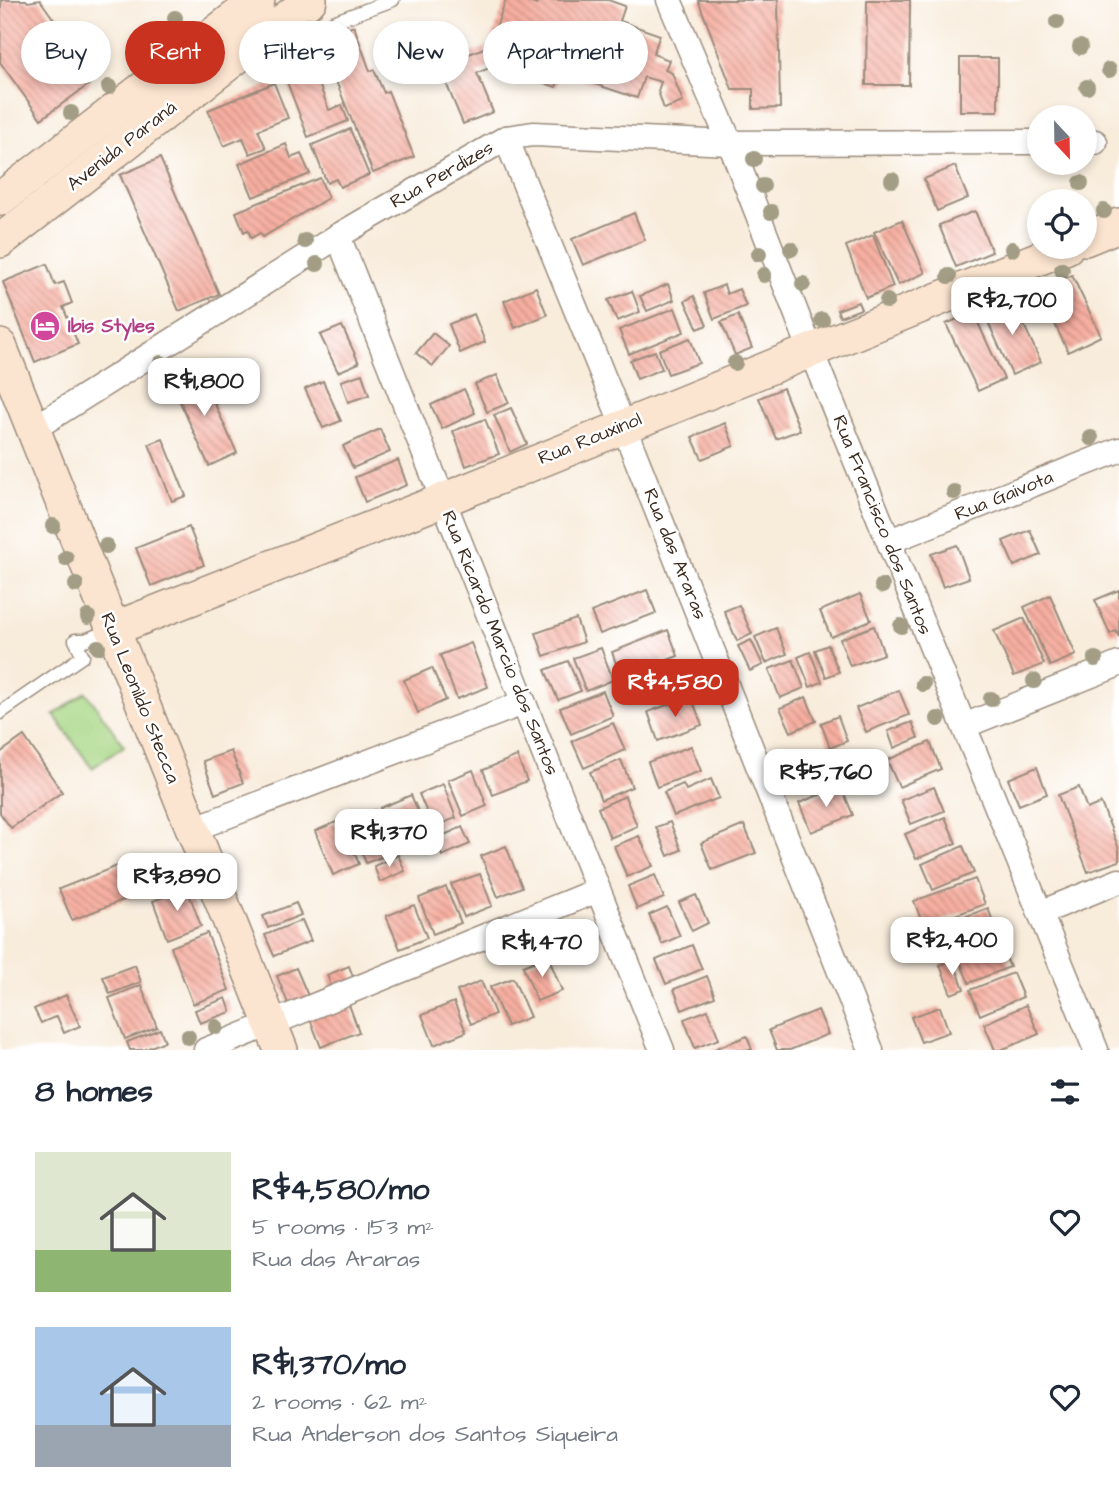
<!DOCTYPE html>
<meta charset="utf-8">
<style>
:root{--surface:#fff;--page:#f2f2f3;--text:#1f2937;--muted:#747a83;--accent:#c8321e}
body{margin:0;font-family:"Architects Daughter",sans-serif;background:var(--page);color:var(--text);height:100vh;display:flex;flex-direction:column;font-size:26px;white-space:nowrap}
*{box-sizing:border-box;margin:0}
p{font-size:23px;color:var(--muted)}
.icon{flex:none;width:38px;height:38px;fill:none;stroke:currentColor;stroke-width:2;stroke-linecap:round;stroke-linejoin:round}
.map{position:relative;height:1050px;overflow:hidden}
.side{display:flex;flex-direction:column;background:var(--surface);flex:1}
.side>*{flex:none}
.hud{position:absolute;left:21px;top:21px;width:700px;height:63px;display:flex;gap:14px}
.needle{width:46px;rotate:158deg}
.fabs{position:absolute;left:1027px;top:105px;display:grid;gap:14px}
.fabs a{display:grid;place-items:center;width:70px;height:70px;border-radius:50%;background:var(--surface);box-shadow:0 4px 10px #0003;font-size:35px}
.price{position:absolute;translate:-50% -60px;padding:0 16px;border-radius:14px;background:#fff;color:#222;font-size:23px;line-height:46px;filter:drop-shadow(0 2px 4px #0008)}
.price::after{content:'';position:absolute;left:50%;top:42px;width:21px;height:16px;margin-left:-10px;background:inherit;clip-path:polygon(0 0,100% 0,50% 100%)}
.price.selected{background:var(--accent);color:#fff}
ul{padding:0;list-style:none}
li{display:flex;align-items:center;gap:21px;height:175px;padding:0 35px}
li span{display:grid;place-items:center;flex:none;width:196px;height:140px;border-radius:0px;color:#555}
li>.icon{margin-inline-start:auto}
span .icon{width:84px;height:84px;fill:#fffc;stroke-width:1}
li b{font-size:30px}
h2{display:flex;justify-content:space-between;align-items:center;height:84px;padding:0 35px;font-size:30px}
.tag{padding:0 24px;border-radius:32px;background:var(--surface);box-shadow:0 4px 10px #0003;font-size:24px;line-height:63px}
.tag.selected{background:var(--accent);color:#fff}
.map>svg:first-child{display:block}
</style>
<div class="map">
<svg width="1119" height="1050" viewBox="0 0 1119 1050">
<defs>
<pattern id="building-back-hatch" width="6" height="6" patternUnits="userSpaceOnUse" patternTransform="scale(1.75)"><rect width="6" height="6" fill="#f7afa1"/><path d="M-1 5l2 2M0 0l6 6M5-1l2 2" fill="none" stroke="#c98f83"/></pattern>
</defs>
<rect width="100%" height="100%" fill="#fff"/>
<filter id="ink" filterUnits="userSpaceOnUse"><feTurbulence type="fractalNoise" baseFrequency=".0143" numOctaves="2"/><feDisplacementMap in="SourceGraphic" scale="14" xChannelSelector="R" yChannelSelector="G"/><feConvolveMatrix kernelMatrix="1 2 1 2 8 2 1 2 1" color-interpolation-filters="sRGB"/></filter>
<filter id="wash" filterUnits="userSpaceOnUse"><feTurbulence type="fractalNoise" baseFrequency=".00686" numOctaves="4" result="noise"/><feDisplacementMap in="SourceGraphic" scale="28" xChannelSelector="R" yChannelSelector="G"/><feGaussianBlur stdDeviation="1.57" result="paint"/><feColorMatrix in="noise" values="0 0 0 0 0 0 0 0 0 0 0 0 0 0 0 0 0 1.4 0 .05"/><feComposite in="paint" operator="in"/></filter>
<g filter="url(#wash)">
<rect width="100%" height="100%" fill="#f8ecdb"/>
<path fill="#a6d583" stroke="#708050" stroke-width="2" d="M86 692 124 746 92 768 54 715Z"/>
<g id="blocks">
<g fill="url(#building-back-hatch)">
<path d="M1 0H26L28 2 40 0 75 49 70 53 91 83 41 119 0 62Z"/>
<path d="M506 0H524L536 5 538 0H608L625 6 620 21 660 35 653 54 669 60 665 70 672 73 683 102 664 109 658 91 661 82 644 77 637 98 561 73 556 87 494 66 477 73 493 112 463 124 439 66 489 46Z"/>
<path d="M698 0H778L780 108 753 109V89H732Z"/>
<path d="M867 0H910L909 85H866Z"/>
<path d="M354 26 370 71 374 70 384 93 388 91 414 157 373 173 319 39Z"/>
<path d="M302 39 329 110 342 105 348 121 308 137 279 61 274 63 270 52Z"/>
<rect x="960" y="58" width="38" height="53"/>
<path d="M274 83 288 118 258 130 266 148 250 154 243 138 224 146 208 110Z"/>
<path d="M350 129 369 175 340 187 336 179 327 183 312 145Z"/>
<path d="M286 144 291 158 301 154 310 174 253 197 239 164Z"/>
<path d="M160 158 219 294 179 311 120 175Z"/>
<path d="M955 166 968 198 937 211 924 179Z"/>
<path d="M320 178 328 198 263 237 260 233 251 238 248 230 244 232 236 212Z"/>
<path d="M975 211 992 252 956 267 939 225Z"/>
<path d="M634 213 645 240 583 265 572 239Z"/>
<path d="M902 220 925 273 898 285 874 232Z"/>
<path d="M873 235 893 287 866 298 846 246Z"/>
<path d="M47 264 55 285 64 282 72 303 63 307 78 344 35 362 3 282Z"/>
<path d="M1072 275 1101 336 1068 352 1039 290Z"/>
<path d="M668 284 674 300 647 311 640 296Z"/>
<path d="M724 285 727 294 739 289 746 306 714 319 704 293Z"/>
<path d="M536 287 547 315 515 328 504 301Z"/>
<path d="M632 291 640 312 617 321 608 300Z"/>
<path d="M694 296 707 325 698 329 685 301Z"/>
<path d="M1012 299 1041 362 1012 375 983 311Z"/>
<path d="M858 302 861 309 840 317 837 310Z"/>
<path d="M675 308 684 332 629 354 619 330Z"/>
<path d="M973 312 1004 379 978 391 946 324Z"/>
<path d="M474 314 485 342 460 353 449 324Z"/>
<path d="M738 315 752 348 735 355 721 322Z"/>
<path d="M342 326 359 363 338 372 320 335Z"/>
<path d="M433 333 449 346 433 366 416 353Z"/>
<path d="M690 338 699 363 668 374 659 350Z"/>
<path d="M655 351 662 369 637 379 630 360Z"/>
<path d="M200 371 237 453 209 466 172 384Z"/>
<path d="M362 374 369 395 348 402 341 381Z"/>
<path d="M497 375 509 403 487 412 475 384Z"/>
<path d="M323 381 341 421 323 428 305 389Z"/>
<path d="M783 388 800 430 776 439 759 398Z"/>
<path d="M464 389 475 413 442 429 431 405Z"/>
<path d="M511 408 527 444 510 452 494 415Z"/>
<path d="M485 419 499 454 466 466 453 431Z"/>
<path d="M725 423 734 446 702 459 692 437Z"/>
<path d="M380 429 390 452 353 468 343 446Z"/>
<path d="M163 439 186 496 172 501 149 444Z"/>
<path d="M398 460 407 485 365 502 355 477Z"/>
<path d="M189 527 204 565 151 586 136 548Z"/>
<path d="M1030 530 1041 555 1014 566 1003 541Z"/>
<path d="M957 545 969 578 943 587 931 554Z"/>
<path d="M647 590 656 613 600 634 591 612Z"/>
<path d="M1119 590V637L1116 631 1110 634 1095 600Z"/>
<path d="M860 594 871 620 831 637 820 611Z"/>
<path d="M1050 595 1076 655 1050 666 1024 607Z"/>
<path d="M739 605 752 634 737 641 724 611Z"/>
<path d="M1024 618 1044 664 1014 676 994 631Z"/>
<path d="M576 619 584 642 544 656 536 633Z"/>
<path d="M874 626 884 654 850 666 840 639Z"/>
<path d="M776 628 787 654 766 663 755 637Z"/>
<path d="M668 630 678 656 621 678 612 652Z"/>
<path d="M751 640 763 665 750 671 738 646Z"/>
<path d="M471 643 488 687 457 699 440 655Z"/>
<path d="M828 645 839 672 826 677 815 650Z"/>
<path d="M601 648 613 680 586 691 573 658Z"/>
<path d="M810 652 822 682 810 687 798 657Z"/>
<path d="M793 660 804 688 780 698 769 669Z"/>
<path d="M568 661 581 691 558 700 545 670Z"/>
<path d="M432 668 446 700 418 713 404 680Z"/>
<path d="M899 690 909 715 866 732 856 708Z"/>
<path d="M603 691 613 716 571 734 560 708Z"/>
<path d="M691 696 702 725 658 741 648 712Z"/>
<path d="M806 697 816 721 791 732 780 708Z"/>
<path d="M838 716 847 741 830 748 821 723Z"/>
<path d="M912 722 918 738 894 748 888 731Z"/>
<path d="M613 723 625 750 584 768 572 741Z"/>
<path d="M24 736 62 792 11 828 0 813V753Z"/>
<path d="M930 742 941 769 899 787 887 760Z"/>
<path d="M691 746 701 771 657 787 648 762Z"/>
<path d="M231 751 243 783 215 794 203 761Z"/>
<path d="M517 756 527 781 493 795 483 770Z"/>
<path d="M621 760 632 787 601 800 590 772Z"/>
<path d="M1037 767 1047 794 1019 805 1008 779Z"/>
<path d="M473 770 487 806 463 816 448 780Z"/>
<path d="M711 779 719 798 674 816 664 792 683 784 686 790Z"/>
<path d="M443 784 456 818 433 827 419 794Z"/>
<path d="M841 786 853 815 811 832 799 803Z"/>
<path d="M934 787 944 811 911 824 901 800Z"/>
<path d="M1079 787 1087 809 1101 803 1119 849V861L1088 872 1058 795Z"/>
<path d="M411 795 427 832 396 845 380 808Z"/>
<path d="M625 796 637 826 610 838 598 808Z"/>
<path d="M375 810 392 853 366 863 349 820Z"/>
<path d="M945 817 956 843 916 859 905 834Z"/>
<path d="M341 820 359 864 333 875 315 831Z"/>
<path d="M670 822 681 850 668 856 656 827Z"/>
<path d="M744 825 756 853 712 870 701 843Z"/>
<path d="M462 827 470 844 442 856 435 839Z"/>
<path d="M639 836 653 866 627 877 614 846Z"/>
<path d="M506 846 522 887 498 897 481 856Z"/>
<path d="M963 846 974 873 933 890 922 864Z"/>
<path d="M398 855 405 871 380 882 374 866Z"/>
<path d="M132 860 144 892 72 920 59 889Z"/>
<path d="M480 874 492 906 464 917 451 884Z"/>
<path d="M655 875 664 898 637 909 628 886Z"/>
<path d="M975 879 985 904 924 927 914 901Z"/>
<path d="M446 887 461 923 433 934 419 898Z"/>
<path d="M187 888 201 926 167 939 153 901Z"/>
<path d="M696 895 708 923 692 931 679 902Z"/>
<path d="M296 903 301 915 268 928 263 916Z"/>
<path d="M414 905 427 938 400 949 386 916Z"/>
<path d="M667 907 680 936 662 944 649 915Z"/>
<path d="M988 908 998 935 938 959 927 931Z"/>
<path d="M302 920 311 941 274 956 265 935Z"/>
<path d="M207 933 229 990 193 1004 171 947Z"/>
<path d="M999 940 1010 967 969 983 958 957Z"/>
<path d="M692 945 702 969 666 984 656 960Z"/>
<path d="M548 956 562 991 537 1001 523 966Z"/>
<path d="M953 960 964 989 951 994 940 965Z"/>
<path d="M135 965 141 982 110 994 103 977Z"/>
<path d="M349 966 355 982 333 991 327 975Z"/>
<path d="M296 968 309 998 289 1006 277 976Z"/>
<path d="M1013 973 1023 997 980 1015 970 990Z"/>
<path d="M707 976 715 997 682 1010 674 989Z"/>
<path d="M513 978 530 1017 507 1026 490 987Z"/>
<path d="M481 981 495 1014 471 1024 457 991Z"/>
<path d="M141 985 157 1027 125 1039 109 998Z"/>
<path d="M66 995 80 1026 64 1033 57 1016 41 1023 34 1009Z"/>
<path d="M226 998 231 1012 200 1023 195 1010Z"/>
<path d="M347 999 359 1032 321 1047 308 1014Z"/>
<path d="M454 1002 466 1032 434 1045 422 1015Z"/>
<path d="M1026 1005 1039 1034 1001 1050H995L984 1024Z"/>
<path d="M940 1007 949 1032 921 1042 911 1017Z"/>
<path d="M708 1010 719 1039 695 1048 684 1019Z"/>
<path d="M818 1010 828 1034 790 1050H777L769 1030Z"/>
<path d="M160 1029 165 1041 144 1050H130L127 1042Z"/>
<path d="M747 1036 752 1050H712Z"/>
</g>
</g>
</g>
<g filter="url(#ink)">
<use href="#blocks" fill-opacity="0" stroke="#9a8b7c" stroke-width="2"/>
<g fill="none" stroke-linecap="round" stroke-linejoin="round">
<g stroke="#9a8b7c" stroke-width="15">
<g id="lane">
<path d="M333 22 393 0"/>
<path d="M0 713 83 656 75 640H85L113 629"/>
</g>
</g>
<g stroke="#9a8b7c" stroke-width="27">
<g id="street">
<path d="M669 0 730 143 811 351 1096 1050"/>
<path d="M506 138 623 425 871 1050"/>
<path d="M1085 142H1095"/>
<path d="M338 236 662 1050"/>
<path d="M33 429 338 236 506 138 533 134 730 143 1040 142"/>
<path d="M890 541 1119 450"/>
<path d="M964 726 1119 664"/>
<path d="M193 829 523 703"/>
<path d="M1040 913 1119 881"/>
<path d="M206 1050 598 890"/>
</g>
</g>
<g stroke="#9a8b7c" stroke-width="36">
<g id="secondary">
<path d="M0 199 258 0"/>
<path d="M1085 239 1119 225"/>
<path d="M0 241 310 0"/>
<path d="M0 346 281 1050"/>
<path d="M113 629 443 500 1067 247"/>
</g>
</g>
<use href="#lane" stroke="#fff" stroke-width="12"/>
<use href="#street" stroke="#fff" stroke-width="24"/>
<use href="#secondary" stroke="#fce5d0" stroke-width="33"/>
</g>
<g fill="#a29d84">
<circle cx="175" cy="18" r="8"/>
<circle cx="1057" cy="22" r="8"/>
<circle cx="310" cy="25" r="8"/>
<circle cx="1080" cy="47" r="8"/>
<circle cx="1109" cy="70" r="8"/>
<circle cx="109" cy="87" r="8"/>
<circle cx="1087" cy="87" r="8"/>
<circle cx="71" cy="113" r="8"/>
<circle cx="754" cy="159" r="8"/>
<circle cx="892" cy="180" r="8"/>
<circle cx="1081" cy="183" r="8"/>
<circle cx="763" cy="186" r="8"/>
<circle cx="1104" cy="211" r="8"/>
<circle cx="771" cy="212" r="8"/>
<circle cx="305" cy="241" r="8"/>
<circle cx="791" cy="249" r="8"/>
<circle cx="1012" cy="249" r="8"/>
<circle cx="759" cy="254" r="8"/>
<circle cx="317" cy="264" r="8"/>
<circle cx="1062" cy="270" r="8"/>
<circle cx="764" cy="275" r="8"/>
<circle cx="949" cy="276" r="8"/>
<circle cx="803" cy="284" r="8"/>
<circle cx="887" cy="301" r="8"/>
<circle cx="822" cy="320" r="8"/>
<circle cx="161" cy="363" r="8"/>
<circle cx="735" cy="363" r="8"/>
<circle cx="1091" cy="438" r="8"/>
<circle cx="954" cy="492" r="8"/>
<circle cx="53" cy="526" r="8"/>
<circle cx="106" cy="546" r="8"/>
<circle cx="66" cy="558" r="8"/>
<circle cx="76" cy="585" r="8"/>
<circle cx="882" cy="586" r="8"/>
<circle cx="88" cy="617" r="8"/>
<circle cx="901" cy="626" r="8"/>
<circle cx="98" cy="647" r="8"/>
<circle cx="1095" cy="659" r="8"/>
<circle cx="1034" cy="681" r="8"/>
<circle cx="923" cy="684" r="8"/>
<circle cx="991" cy="699" r="8"/>
<circle cx="938" cy="719" r="8"/>
<circle cx="216" cy="1027" r="8"/>
<circle cx="188" cy="1037" r="8"/>
</g>
</g>
<defs>
<g id="hotel-disc" transform="scale(1.575)"><circle r="9.5" fill="#d1479c" stroke="#fff"/><path d="M-6-4.5h1.5V1H6V5H4.5V3h-9V5H-6ZM-4 0a1.8 1.8 0 1 1 3.6 0ZM.5 0V-2.5h3Q6-2.5 6 0Z" fill="#fff"/></g>
</defs>
<g fill-rule="evenodd">
<use href="#hotel-disc" x="45" y="326"/>
</g>
<g text-anchor="middle" dominant-baseline="central" stroke-width="5" stroke-linejoin="round" paint-order="stroke">
<g font-size="19" fill="#3b2a1e" stroke="#fff">
<text transform="translate(122 146) rotate(-38)">Avenida Paraná</text>
<text transform="translate(442 175) rotate(-30)">Rua Perdizes</text>
<text transform="translate(590 439) rotate(-22)">Rua Rouxinol</text>
<text transform="translate(1004 496) rotate(-22)">Rua Gaivota</text>
<text transform="translate(882 525) rotate(68)">Rua Francisco dos Santos</text>
<text transform="translate(675 554) rotate(68)">Rua das Araras</text>
<text transform="translate(500 643) rotate(68)">Rua Ricardo Marcio dos Santos</text>
<text transform="translate(140 698) rotate(68)">Rua Leonildo Stecca</text>
</g>
<g font-size="19" font-weight="bold" fill="#b23c85" stroke="#fff" text-anchor="start">
<text x="68" y="326">Ibis Styles</text>
</g>
</g>
</svg>
<div class="fabs">
<a><svg class="needle" viewBox="-14 -14 28 28"><path d="M0-13l5 13h-10z" fill="#e53935"/><path d="M0 13l5-13h-10z" fill="#747a83"/></svg></a>
<a><svg class="icon" aria-label="locate" viewBox="0 0 24 24"><circle cx="12" cy="12" r="6"/><path d="M12 2v4M12 18v4M2 12h4M18 12h4"/></svg></a>
</div>
<b class="price" style="left:1012px;top:337px">R$2,700</b>
<b class="price" style="left:204px;top:418px">R$1,800</b>
<b class="price selected" style="left:675px;top:719px">R$4,580</b>
<b class="price" style="left:826px;top:809px">R$5,760</b>
<b class="price" style="left:389px;top:869px">R$1,370</b>
<b class="price" style="left:177px;top:913px">R$3,890</b>
<b class="price" style="left:952px;top:977px">R$2,400</b>
<b class="price" style="left:542px;top:979px">R$1,470</b>
<div class="hud">
<a class="tag">Buy</a>
<a class="tag selected">Rent</a>
<a class="tag">Filters</a>
<a class="tag">New</a>
<a class="tag">Apartment</a>
</div>
</div>
<section class="side">
<h2>8 homes<svg class="icon" aria-label="filters" viewBox="0 0 24 24"><path d="M4 7h16M4 17h16"/><circle cx="9" cy="7" r="2"/><circle cx="15" cy="17" r="2"/></svg></h2>
<ul>
<li><span style="background:linear-gradient(#dfe7d0 70%,#8fb573 0)"><svg class="icon" aria-label="home" viewBox="0 0 24 24"><path d="M3 11l9-7 9 7M6 9v11h12V9"/></svg></span><div><b>R$4,580/mo</b><p>5 rooms · 153 m²</p><p>Rua das Araras</p></div><svg class="icon" aria-label="heart" viewBox="0 0 24 24"><path d="M12 20l-8-8c-3-5 5-10 8-4 3-6 11-1 8 4z"/></svg></li>
<li><span style="background:linear-gradient(#a9c7e8 70%,#9aa5b1 0)"><svg class="icon" aria-label="home" viewBox="0 0 24 24"><path d="M3 11l9-7 9 7M6 9v11h12V9"/></svg></span><div><b>R$1,370/mo</b><p>2 rooms · 62 m²</p><p>Rua Anderson dos Santos Siqueira</p></div><svg class="icon" aria-label="heart" viewBox="0 0 24 24"><path d="M12 20l-8-8c-3-5 5-10 8-4 3-6 11-1 8 4z"/></svg></li>
</ul>
</section>
